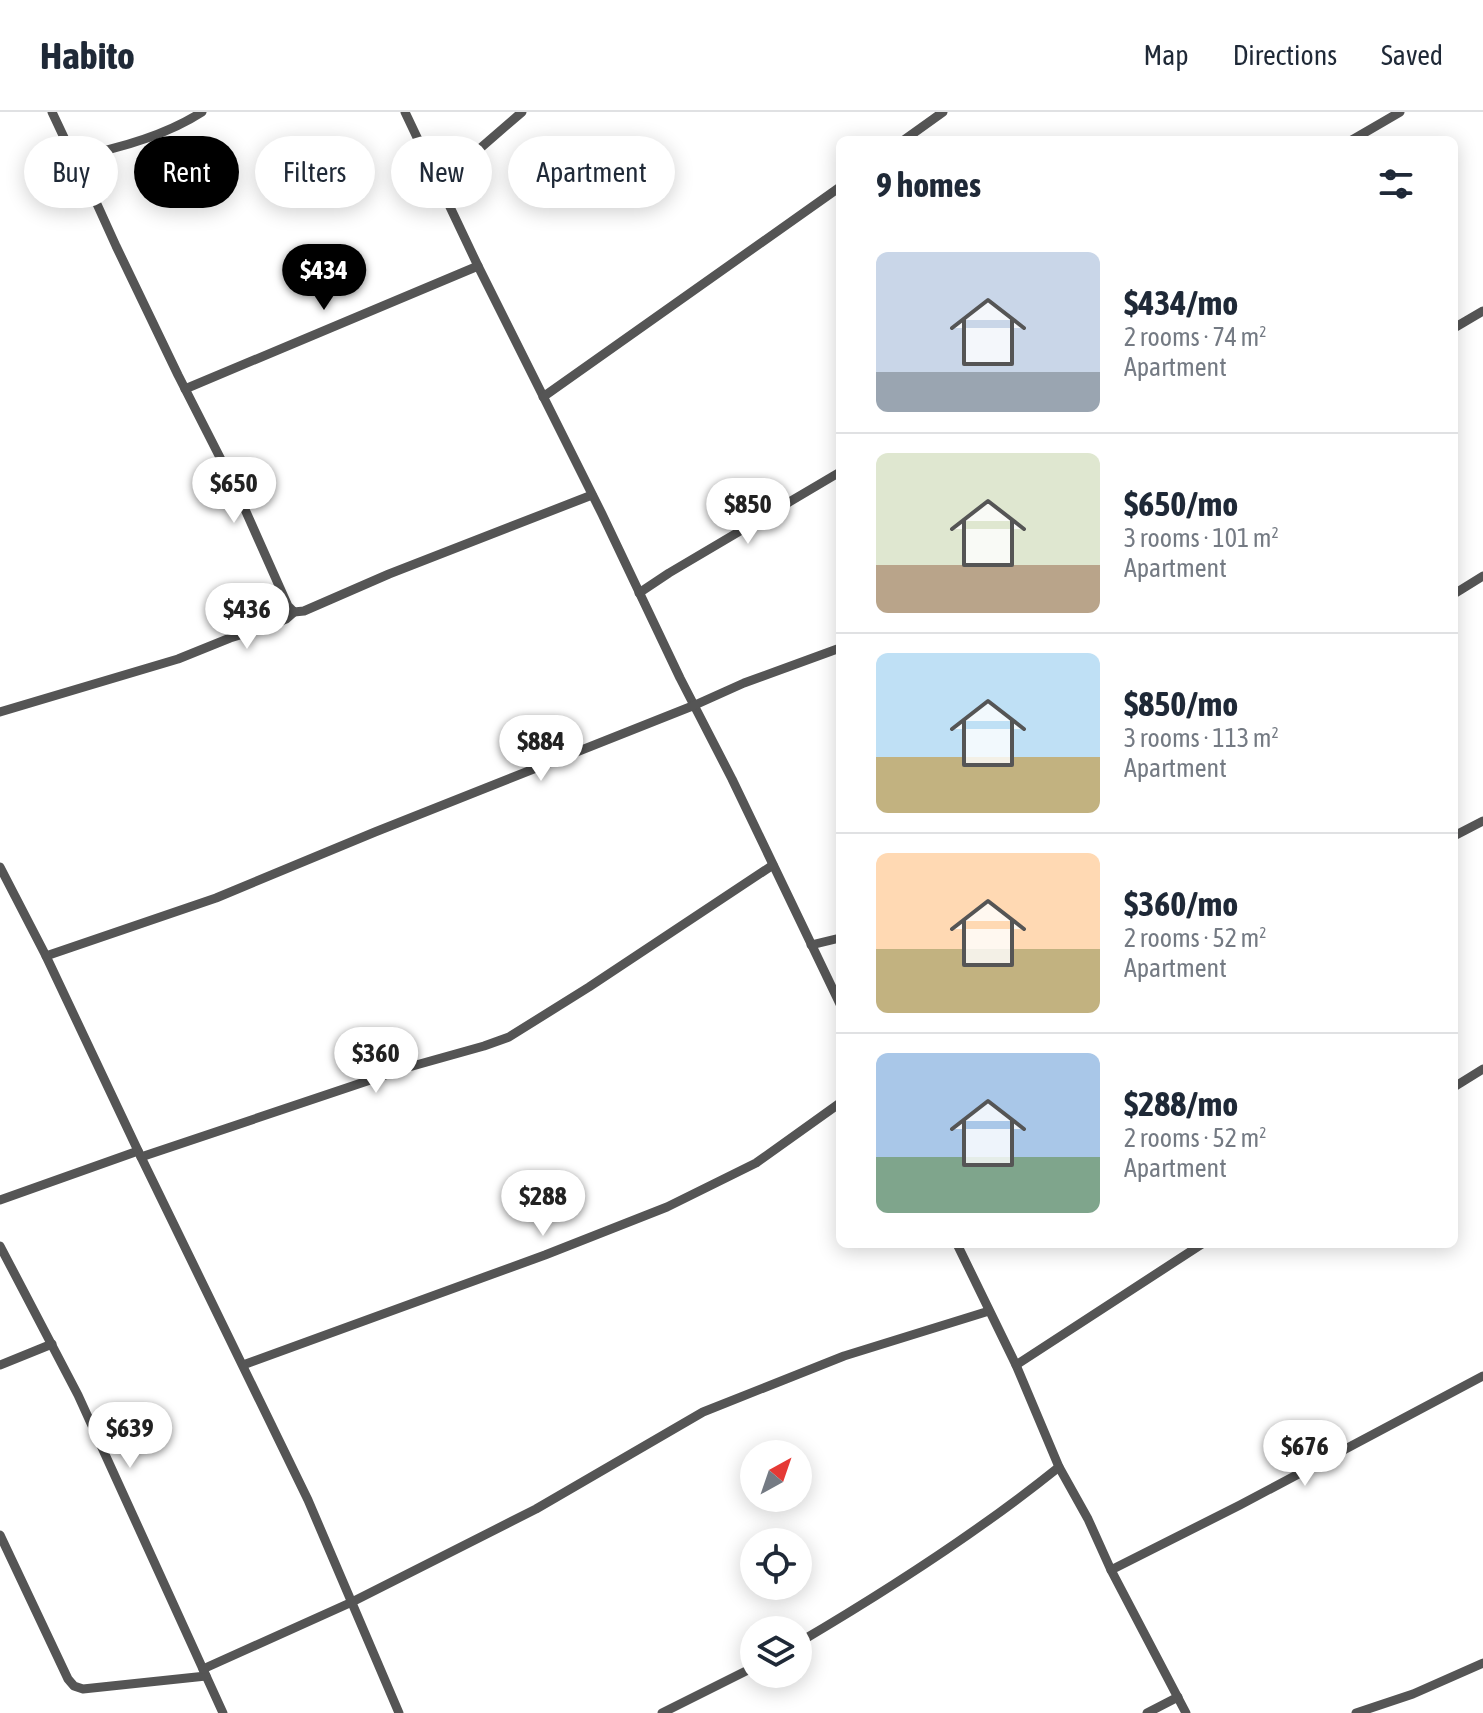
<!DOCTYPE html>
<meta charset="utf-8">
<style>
:root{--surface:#fff;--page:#f6f6f7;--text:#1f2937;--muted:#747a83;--line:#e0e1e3;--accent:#000}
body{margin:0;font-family:"Asap Condensed",sans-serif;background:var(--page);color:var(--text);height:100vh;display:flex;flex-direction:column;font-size:30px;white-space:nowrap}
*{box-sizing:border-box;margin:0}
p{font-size:26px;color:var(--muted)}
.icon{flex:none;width:44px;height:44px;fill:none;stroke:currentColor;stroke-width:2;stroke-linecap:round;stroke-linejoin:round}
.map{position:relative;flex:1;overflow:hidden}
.sheet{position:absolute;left:836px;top:24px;width:622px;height:1112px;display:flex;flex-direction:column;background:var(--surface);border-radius:12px;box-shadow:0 4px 20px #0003}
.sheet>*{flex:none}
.top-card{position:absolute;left:24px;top:24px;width:692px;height:72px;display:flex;gap:16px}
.needle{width:52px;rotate:40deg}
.tools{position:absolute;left:740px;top:1328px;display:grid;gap:16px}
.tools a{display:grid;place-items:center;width:72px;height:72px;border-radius:50%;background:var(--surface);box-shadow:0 4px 20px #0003;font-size:40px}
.price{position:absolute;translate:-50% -68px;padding:0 18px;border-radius:28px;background:#fff;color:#222;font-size:26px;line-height:52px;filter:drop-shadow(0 2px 4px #0008)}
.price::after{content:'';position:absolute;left:50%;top:48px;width:24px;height:18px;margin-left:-12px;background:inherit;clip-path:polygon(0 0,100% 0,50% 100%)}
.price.selected{background:var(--accent);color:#fff}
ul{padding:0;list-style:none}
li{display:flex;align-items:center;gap:24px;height:200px;padding:0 40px}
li+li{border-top:2px solid var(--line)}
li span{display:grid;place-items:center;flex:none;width:224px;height:160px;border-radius:12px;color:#555}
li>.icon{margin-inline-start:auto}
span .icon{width:96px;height:96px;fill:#fffc;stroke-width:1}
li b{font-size:34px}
h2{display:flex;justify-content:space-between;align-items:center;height:96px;padding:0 40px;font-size:34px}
.pill{padding:0 28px;border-radius:36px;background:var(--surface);box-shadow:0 4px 20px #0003;font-size:28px;line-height:72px}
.pill.selected{background:var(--accent);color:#fff}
header{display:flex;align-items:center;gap:48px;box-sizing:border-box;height:112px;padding:0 40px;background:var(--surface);border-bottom:2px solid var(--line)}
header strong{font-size:38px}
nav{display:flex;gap:44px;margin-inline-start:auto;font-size:28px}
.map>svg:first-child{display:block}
</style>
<header>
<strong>Habito</strong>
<nav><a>Map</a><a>Directions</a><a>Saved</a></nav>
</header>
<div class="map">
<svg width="1483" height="1601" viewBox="0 0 1483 1601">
<rect width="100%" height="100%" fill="#fff"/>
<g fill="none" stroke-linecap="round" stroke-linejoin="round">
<g stroke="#555" stroke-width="9">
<path d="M52 0 68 34 92 81 116 134 178 263 235 375 288 494 294 500 304 499 389 462 592 383"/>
<path d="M405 0 478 154 602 402 680 566 732 667 840 892"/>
<path d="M904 28 943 0"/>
<path d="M1352 28 1400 0"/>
<path d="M74 45C117 37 165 24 202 0"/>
<path d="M439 72 522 0"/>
<path d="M1454 216 1483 199"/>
<path d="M185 277 478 154"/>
<path d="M543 285 840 75"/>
<path d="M639 481 669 461 840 360"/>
<path d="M1454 482 1483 464"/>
<path d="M0 600 178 547 230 526 266 515 286 507 294 500"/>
<path d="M1454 724 1483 709"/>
<path d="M0 755 46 844"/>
<path d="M811 833 840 826"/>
<path d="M1454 975 1483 957"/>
<path d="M141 1045 409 955 484 934 509 925 589 875 773 753"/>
<path d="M0 1088 138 1039"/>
<path d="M957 1132 1016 1253 1059 1355 1088 1407 1111 1458 1186 1601"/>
<path d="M0 1134 78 1283 223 1601"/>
<path d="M0 1253 52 1232"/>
<path d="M243 1253 545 1143 667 1095 756 1051 840 991"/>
<path d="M1016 1253 1202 1132"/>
<path d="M0 1423 68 1567 74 1574 83 1577 206 1564"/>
<path d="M1111 1458 1240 1393 1483 1264"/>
<path d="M798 1531C888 1478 977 1421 1059 1355"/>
<path d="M203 1557 352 1490 536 1397 703 1300 844 1244 989 1199"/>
<path d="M399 1601 308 1388 141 1045 46 844 216 786 375 720 695 593 744 571 840 536"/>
<path d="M662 1601 754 1555"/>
<path d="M1147 1601 1178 1585"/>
<path d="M1356 1601 1413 1582 1483 1551"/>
</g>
</g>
</svg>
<div class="tools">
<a><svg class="needle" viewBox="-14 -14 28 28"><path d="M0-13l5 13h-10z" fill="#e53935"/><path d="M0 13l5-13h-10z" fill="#747a83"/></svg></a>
<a><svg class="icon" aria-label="locate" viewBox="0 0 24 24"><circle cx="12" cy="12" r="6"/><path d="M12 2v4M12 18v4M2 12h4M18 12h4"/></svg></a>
<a><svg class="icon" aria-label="layers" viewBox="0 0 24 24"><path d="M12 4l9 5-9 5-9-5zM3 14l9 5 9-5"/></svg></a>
</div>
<b class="price selected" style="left:324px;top:200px">$434</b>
<b class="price" style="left:234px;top:413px">$650</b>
<b class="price" style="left:748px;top:434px">$850</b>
<b class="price" style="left:247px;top:539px">$436</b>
<b class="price" style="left:541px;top:671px">$884</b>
<b class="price" style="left:376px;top:983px">$360</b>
<b class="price" style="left:543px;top:1126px">$288</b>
<b class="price" style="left:130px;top:1358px">$639</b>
<b class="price" style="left:1305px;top:1376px">$676</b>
<div class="top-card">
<a class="pill">Buy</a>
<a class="pill selected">Rent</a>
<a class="pill">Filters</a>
<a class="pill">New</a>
<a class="pill">Apartment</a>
</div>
<section class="sheet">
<h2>9 homes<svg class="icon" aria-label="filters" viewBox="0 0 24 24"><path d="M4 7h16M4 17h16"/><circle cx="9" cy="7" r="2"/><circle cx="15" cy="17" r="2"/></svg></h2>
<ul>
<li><span style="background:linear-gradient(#c9d6e8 75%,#9aa5b1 0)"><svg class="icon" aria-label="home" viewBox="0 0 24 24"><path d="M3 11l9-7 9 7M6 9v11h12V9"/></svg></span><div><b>$434/mo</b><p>2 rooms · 74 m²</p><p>Apartment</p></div></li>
<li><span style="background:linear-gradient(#dfe7d0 70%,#b9a48a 0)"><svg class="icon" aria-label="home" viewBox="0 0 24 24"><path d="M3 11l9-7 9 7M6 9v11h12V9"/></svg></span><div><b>$650/mo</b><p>3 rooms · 101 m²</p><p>Apartment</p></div></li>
<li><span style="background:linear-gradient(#bfe0f5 65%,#c2b280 0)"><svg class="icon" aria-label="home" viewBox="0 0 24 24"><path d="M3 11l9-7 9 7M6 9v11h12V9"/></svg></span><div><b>$850/mo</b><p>3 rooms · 113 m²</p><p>Apartment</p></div></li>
<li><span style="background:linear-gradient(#ffd9b3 60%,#c2b280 0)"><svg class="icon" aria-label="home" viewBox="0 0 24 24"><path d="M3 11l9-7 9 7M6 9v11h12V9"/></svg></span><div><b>$360/mo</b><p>2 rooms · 52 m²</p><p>Apartment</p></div></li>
<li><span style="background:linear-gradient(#a9c7e8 65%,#7fa58c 0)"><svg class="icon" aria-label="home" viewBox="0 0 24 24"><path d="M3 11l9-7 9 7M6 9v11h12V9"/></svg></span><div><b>$288/mo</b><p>2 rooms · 52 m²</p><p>Apartment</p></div></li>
</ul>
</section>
</div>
